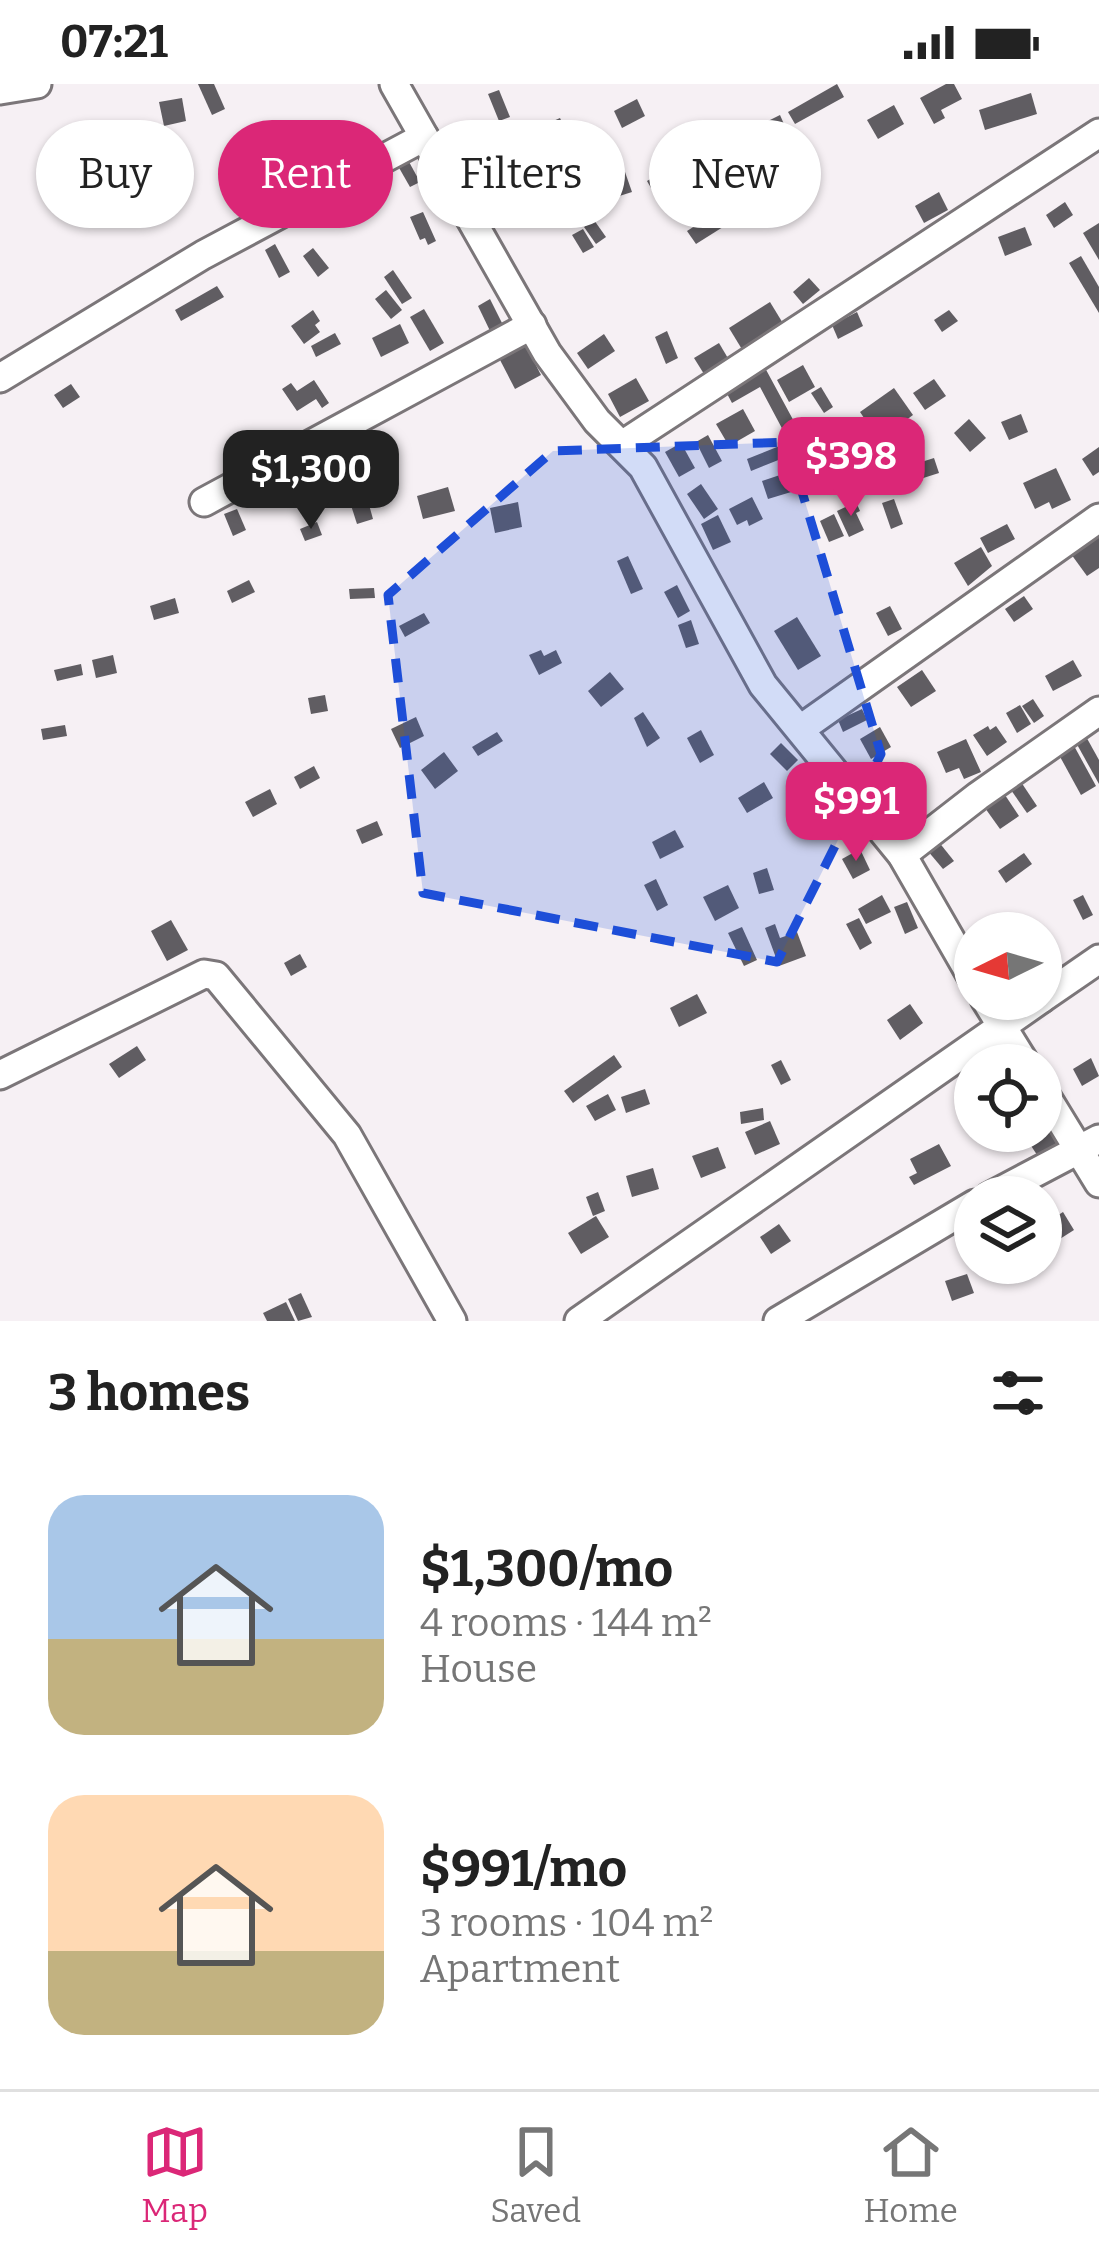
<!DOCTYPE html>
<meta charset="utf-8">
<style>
:root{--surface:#fff;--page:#f2f2f2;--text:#222;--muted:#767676;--line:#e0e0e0;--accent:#db2777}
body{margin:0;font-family:Bitter,serif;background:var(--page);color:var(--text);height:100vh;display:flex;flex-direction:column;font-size:45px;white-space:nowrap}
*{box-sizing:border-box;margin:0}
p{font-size:39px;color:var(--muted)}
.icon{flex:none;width:66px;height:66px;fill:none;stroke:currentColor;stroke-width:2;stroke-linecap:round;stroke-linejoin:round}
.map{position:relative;height:1237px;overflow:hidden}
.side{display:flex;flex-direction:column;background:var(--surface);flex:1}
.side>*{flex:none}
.guide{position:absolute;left:36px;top:36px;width:1029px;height:108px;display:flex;gap:24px}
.needle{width:78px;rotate:265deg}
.fabs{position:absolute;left:954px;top:828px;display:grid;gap:24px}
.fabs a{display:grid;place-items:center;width:108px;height:108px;border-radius:50%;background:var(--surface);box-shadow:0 3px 9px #0004;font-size:60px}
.price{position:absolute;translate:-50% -102px;padding:0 27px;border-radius:24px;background:var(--accent);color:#fff;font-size:39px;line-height:78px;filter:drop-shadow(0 3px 6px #0008)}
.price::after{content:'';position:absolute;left:50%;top:72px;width:36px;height:27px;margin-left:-18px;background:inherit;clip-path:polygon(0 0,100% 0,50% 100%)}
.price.active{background:#222;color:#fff}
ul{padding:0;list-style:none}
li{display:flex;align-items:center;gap:36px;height:300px;padding:0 48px}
li span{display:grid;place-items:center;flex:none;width:336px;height:240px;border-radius:36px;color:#555}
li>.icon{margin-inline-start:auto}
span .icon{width:144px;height:144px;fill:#fffc;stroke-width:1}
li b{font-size:51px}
h2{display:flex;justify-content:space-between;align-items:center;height:144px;padding:0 48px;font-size:51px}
.tag{padding:0 42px;border-radius:54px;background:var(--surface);box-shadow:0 3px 9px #0004;font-size:42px;line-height:108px}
.tag.active{background:var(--accent);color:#fff}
.status{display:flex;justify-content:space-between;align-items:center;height:84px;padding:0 60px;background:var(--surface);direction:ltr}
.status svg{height:33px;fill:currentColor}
.tab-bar{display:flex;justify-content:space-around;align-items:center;height:168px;border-top:3px solid var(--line);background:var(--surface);font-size:33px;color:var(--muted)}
.tab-bar a{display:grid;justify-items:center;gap:6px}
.tab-bar .active{color:var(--accent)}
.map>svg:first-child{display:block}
</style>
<div class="status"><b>07:21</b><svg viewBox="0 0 49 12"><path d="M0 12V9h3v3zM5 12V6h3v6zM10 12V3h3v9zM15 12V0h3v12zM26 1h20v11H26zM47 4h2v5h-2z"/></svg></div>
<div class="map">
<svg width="1099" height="1237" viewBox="0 0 1099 1237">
<rect width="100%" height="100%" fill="#f6f0f4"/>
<g fill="#605d62">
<path d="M198 0H214L225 25 212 31Z"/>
<path d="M837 0 844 13 795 40 788 28Z"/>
<path d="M946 0H954L962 15 941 26 945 34 934 40 920 14Z"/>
<path d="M499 6 510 33 499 37 488 10Z"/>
<path d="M1031 9 1037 30 985 46 979 26Z"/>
<path d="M182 14 186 37 164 42 159 18Z"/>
<path d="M637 15 645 32 622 44 614 27Z"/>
<path d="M894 21 904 40 878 55 867 36Z"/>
<path d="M780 31 787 47 764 59 756 43Z"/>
<path d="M560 34 570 56 545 67 535 45Z"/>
<path d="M714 64 728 80 699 96 689 78Z"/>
<path d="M408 76 420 98 410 103 398 82Z"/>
<path d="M667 85 675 100 655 111 647 97Z"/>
<path d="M625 88 632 108 610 115 603 96Z"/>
<path d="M939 108 948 126 924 139 915 122Z"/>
<path d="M1065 118 1073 131 1054 144 1046 131Z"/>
<path d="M423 128 436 157 428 161 425 154 420 156 410 133Z"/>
<path d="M715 129 723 143 696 160 687 147Z"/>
<path d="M594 136 606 153 596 160 584 143Z"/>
<path d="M1099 139V176L1083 149Z"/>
<path d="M1025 143 1032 161 1005 172 998 153Z"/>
<path d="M583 145 594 163 583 169 572 151Z"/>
<path d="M275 160 290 188 279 194 265 166Z"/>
<path d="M313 164 329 184 318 193 303 172Z"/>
<path d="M1081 172 1099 203V229L1069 179Z"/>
<path d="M393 186 412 214 402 220 384 193Z"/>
<path d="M809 194 820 206 803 220 793 208Z"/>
<path d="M217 202 224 213 181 237 175 226Z"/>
<path d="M386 206 402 226 391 235 375 215Z"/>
<path d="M490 215 505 245 492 251 478 222Z"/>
<path d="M770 218 784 241 743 267 729 244Z"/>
<path d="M424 225 444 259 430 267 410 233Z"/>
<path d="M313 226 320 237 315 241 320 248 304 260 291 242Z"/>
<path d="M949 226 958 237 942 248 934 236Z"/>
<path d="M857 228 863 242 838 255 832 241Z"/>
<path d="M400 240 409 259 381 273 372 254Z"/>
<path d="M667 247 678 274 666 280 655 253Z"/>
<path d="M335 249 341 260 316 273 311 262Z"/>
<path d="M604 250 615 267 588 285 577 269Z"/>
<path d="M719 259 729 276 704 290 694 274Z"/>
<path d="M525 260 541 291 515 305 499 274Z"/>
<path d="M803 281 815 303 789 318 777 296Z"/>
<path d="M764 282 797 343 785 350 760 303 732 319 724 304Z"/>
<path d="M636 294 649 317 620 333 608 310Z"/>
<path d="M934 295 946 312 925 326 913 309Z"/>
<path d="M314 296 329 319 322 324 316 315 297 327 282 305 291 299 297 307Z"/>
<path d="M71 300 80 313 63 324 54 311Z"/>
<path d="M821 303 833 323 824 329 811 309Z"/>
<path d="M894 304 913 331 879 356 860 328Z"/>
<path d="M743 325 755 347 729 362 716 340Z"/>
<path d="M1021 330 1028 348 1009 356 1001 338Z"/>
<path d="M969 335 986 354 970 368 954 349Z"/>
<path d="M853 342 865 373 853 378 848 363 836 368 830 351Z"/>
<path d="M708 351 722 377 709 384 696 358Z"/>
<path d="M681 359 695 384 679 393 665 368Z"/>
<path d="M787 359 791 371 751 387 747 375Z"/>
<path d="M1099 363V388L1093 392 1082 375Z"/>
<path d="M340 370 344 391 322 396 318 374Z"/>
<path d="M934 374 939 389 917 396 912 381Z"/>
<path d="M1056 384 1071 416 1052 425 1049 418 1035 425 1023 399Z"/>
<path d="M795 386 801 405 768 415 762 397Z"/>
<path d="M701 400 718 425 704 435 687 410Z"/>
<path d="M448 403 455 427 423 435 417 412Z"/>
<path d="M366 410 373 435 357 440 349 415Z"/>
<path d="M752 413 763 435 749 442 747 436 737 441 729 425Z"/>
<path d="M894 415 903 440 891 445 882 419Z"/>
<path d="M518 418 522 443 495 449 490 424Z"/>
<path d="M856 418 860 427 856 429 864 446 849 453 837 427Z"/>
<path d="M237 425 246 446 233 452 224 430Z"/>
<path d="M834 430 844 452 829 458 820 437Z"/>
<path d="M718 431 731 458 713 466 701 440Z"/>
<path d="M317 438 322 451 305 457 300 445Z"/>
<path d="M1007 440 1015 455 988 469 980 454Z"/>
<path d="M1099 451V484L1087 492 1071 470Z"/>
<path d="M981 463 992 482 968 502 954 479Z"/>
<path d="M628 472 643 505 631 510 617 477Z"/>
<path d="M249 496 255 508 232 519 227 507Z"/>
<path d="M677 501 690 527 678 534 664 508Z"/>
<path d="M374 504 375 514 350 515 349 505Z"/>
<path d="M1024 512 1033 525 1014 538 1005 525Z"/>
<path d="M175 514 179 529 154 536 150 522Z"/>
<path d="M890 522 902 545 888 552 876 529Z"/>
<path d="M424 529 430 539 405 553 399 542Z"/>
<path d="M797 533 821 572 798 586 774 547Z"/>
<path d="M691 536 699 560 686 564 678 541Z"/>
<path d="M541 566 544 572 556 566 562 579 539 591 529 571Z"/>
<path d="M113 571 117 589 96 594 92 576Z"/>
<path d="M1073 576 1082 592 1053 607 1045 592Z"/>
<path d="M81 580 83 591 57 597 54 586Z"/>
<path d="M922 586 936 607 911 623 897 603Z"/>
<path d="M610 588 624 605 601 623 588 607Z"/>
<path d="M325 611 328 627 311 630 308 614Z"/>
<path d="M1033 615 1044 632 1034 639 1022 622Z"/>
<path d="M1020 621 1031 640 1017 649 1006 629Z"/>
<path d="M862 625 867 636 843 648 838 636Z"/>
<path d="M643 628 660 654 647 663 634 634Z"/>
<path d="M416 633 424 652 400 664 391 645Z"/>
<path d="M65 641 67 652 43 656 41 645Z"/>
<path d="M988 642 990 646 996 642 1007 658 987 672 973 651Z"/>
<path d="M880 643 891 663 871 675 860 655Z"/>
<path d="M701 646 714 671 700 679 687 654Z"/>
<path d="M497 648 503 657 478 672 472 663Z"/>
<path d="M1084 649 1099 676V700L1074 655Z"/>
<path d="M966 655 981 688 964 695 959 684 946 689 937 668Z"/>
<path d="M781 659 798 676 787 687 770 670Z"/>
<path d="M1073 660 1096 702 1081 711 1058 669Z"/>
<path d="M444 668 458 687 435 705 421 686Z"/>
<path d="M314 682 320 694 300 705 294 693Z"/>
<path d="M884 683 893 698 875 708 867 693Z"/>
<path d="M764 698 773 714 747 729 738 714Z"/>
<path d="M1021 698 1037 722 1027 729 1011 706Z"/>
<path d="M902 699 909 709 915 706 924 721 905 732 890 707Z"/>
<path d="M270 705 277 720 253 733 245 718Z"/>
<path d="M1005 711 1019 732 1000 745 985 724Z"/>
<path d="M377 737 383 751 362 760 356 746Z"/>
<path d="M675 746 684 763 660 775 652 758Z"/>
<path d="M938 757 954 777 943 785 927 766Z"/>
<path d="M860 765 870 786 853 795 842 775Z"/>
<path d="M1024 769 1032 780 1006 799 998 787Z"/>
<path d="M767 784 774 806 759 810 753 789Z"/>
<path d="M656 795 668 821 657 827 644 801Z"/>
<path d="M728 801 739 824 715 837 703 813Z"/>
<path d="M882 811 891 828 866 840 858 825Z"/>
<path d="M1083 811 1093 831 1083 836 1073 816Z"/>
<path d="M907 818 918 844 905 850 894 823Z"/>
<path d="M859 834 872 859 860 866 846 840Z"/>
<path d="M171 836 188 866 167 877 151 847Z"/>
<path d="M775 840 780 854 797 848 806 872 779 882 765 844Z"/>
<path d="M742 843 757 876 744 882 728 849Z"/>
<path d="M300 870 307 883 291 892 284 879Z"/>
<path d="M697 910 707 929 679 943 670 924Z"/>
<path d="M910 920 923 939 900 956 887 936Z"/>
<path d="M137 962 146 976 119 994 109 980Z"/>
<path d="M614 971 622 983 573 1019 564 1007Z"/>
<path d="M1091 974 1099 992 1082 1002 1073 985Z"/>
<path d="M781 976 791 996 781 1001 771 981Z"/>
<path d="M645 1005 650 1020 626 1029 621 1013Z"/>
<path d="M608 1010 616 1026 595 1037 586 1022Z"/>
<path d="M763 1024 764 1036 741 1040 740 1028Z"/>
<path d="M770 1037 780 1060 755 1071 745 1048Z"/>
<path d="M1050 1039 1063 1059 1039 1074 1026 1054Z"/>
<path d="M939 1060 951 1082 914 1101 909 1093 917 1089 910 1075Z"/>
<path d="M718 1063 726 1084 701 1094 692 1072Z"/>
<path d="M653 1084 659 1105 632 1113 626 1092Z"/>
<path d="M598 1108 605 1127 593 1132 586 1113Z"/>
<path d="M1063 1128 1074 1146 1052 1160 1041 1142Z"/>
<path d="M596 1132 609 1153 581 1170 568 1149Z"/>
<path d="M779 1140 791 1157 771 1170 760 1153Z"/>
<path d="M967 1190 974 1209 952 1217 945 1197Z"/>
<path d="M301 1209 312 1233 298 1237 288 1215Z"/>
<path d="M286 1218 295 1237H267L263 1229Z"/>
</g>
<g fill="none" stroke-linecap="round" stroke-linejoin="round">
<g stroke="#7b7679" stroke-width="33">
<g id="street">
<path d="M394 0 547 269 597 337 643 383 763 601 902 771 975 898"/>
<path d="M0 6 37 0"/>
<path d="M0 294 203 171 424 53"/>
<path d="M622 361 1099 49"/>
<path d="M204 418 532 241"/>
<path d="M802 644 1099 434"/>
<path d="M902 771 978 712 1099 627"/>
<path d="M985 915 1026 981"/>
<path d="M1041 915 1099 875"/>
<path d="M0 991 204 890 216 892 347 1051 452 1237"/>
<path d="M1041 1004 1099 1099"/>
<path d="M989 1113 1099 1055"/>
<path d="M579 1237 1041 915"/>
<path d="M778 1237 975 1120"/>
</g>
</g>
<use href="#street" stroke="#fff" stroke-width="27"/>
</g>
<path fill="#1d4ed8" fill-opacity="0.2" stroke="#1d4ed8" stroke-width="9" stroke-dasharray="24 15" stroke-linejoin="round" d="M787 358 881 670 777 878 423 809 388 511 553 367Z"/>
</svg>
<div class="fabs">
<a><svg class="needle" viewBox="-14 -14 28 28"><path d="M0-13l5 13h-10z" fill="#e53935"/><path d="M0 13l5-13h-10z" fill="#767676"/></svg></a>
<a><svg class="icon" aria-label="locate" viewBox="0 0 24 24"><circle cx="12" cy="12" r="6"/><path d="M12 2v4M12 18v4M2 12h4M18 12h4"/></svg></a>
<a><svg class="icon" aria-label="layers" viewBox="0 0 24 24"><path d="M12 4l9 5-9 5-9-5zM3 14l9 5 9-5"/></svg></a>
</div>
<b class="price" style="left:851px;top:435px">$398</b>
<b class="price active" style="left:311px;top:448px">$1,300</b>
<b class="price" style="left:856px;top:780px">$991</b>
<div class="guide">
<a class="tag">Buy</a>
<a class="tag active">Rent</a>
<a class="tag">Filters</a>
<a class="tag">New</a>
</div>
</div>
<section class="side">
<h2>3 homes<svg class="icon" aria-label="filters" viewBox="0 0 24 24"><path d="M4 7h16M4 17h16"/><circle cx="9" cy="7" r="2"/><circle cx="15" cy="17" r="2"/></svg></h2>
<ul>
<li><span style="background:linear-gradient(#a9c7e8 60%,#c2b280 0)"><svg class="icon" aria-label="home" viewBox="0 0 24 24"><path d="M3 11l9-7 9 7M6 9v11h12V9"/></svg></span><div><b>$1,300/mo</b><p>4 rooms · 144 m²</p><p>House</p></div></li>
<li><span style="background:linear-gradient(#ffd9b3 65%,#c2b280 0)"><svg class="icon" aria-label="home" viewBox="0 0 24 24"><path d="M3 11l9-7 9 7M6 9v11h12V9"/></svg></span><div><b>$991/mo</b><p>3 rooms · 104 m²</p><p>Apartment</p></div></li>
</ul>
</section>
<nav class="tab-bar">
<a class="active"><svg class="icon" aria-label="map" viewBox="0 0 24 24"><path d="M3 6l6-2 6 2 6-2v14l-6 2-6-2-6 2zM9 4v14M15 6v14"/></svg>Map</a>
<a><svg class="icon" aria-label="saved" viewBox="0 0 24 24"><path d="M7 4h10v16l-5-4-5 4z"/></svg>Saved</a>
<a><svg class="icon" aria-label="home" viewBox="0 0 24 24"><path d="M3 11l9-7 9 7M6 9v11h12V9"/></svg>Home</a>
</nav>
